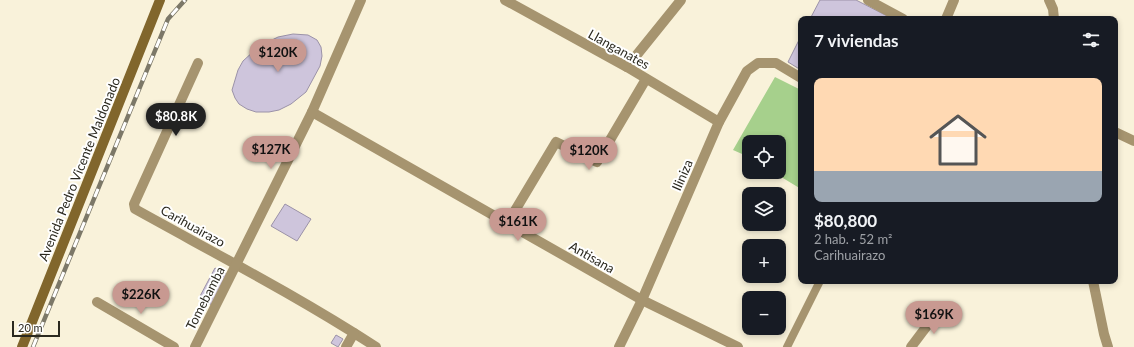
<!DOCTYPE html>
<html lang="es">
<meta charset="utf-8">
<style>
:root{--surface:#171b24;--page:#242831;--text:#f1f3f6;--muted:#9ea1a6;--line:#363941;--accent:#c89991}
body{margin:0;font-family:Lato,sans-serif;background:var(--page);color:var(--text);height:100vh;display:flex;flex-direction:column;font-size:15px;white-space:nowrap}
*{box-sizing:border-box;margin:0}
p{font-size:13px;color:var(--muted)}
.icon{flex:none;width:22px;height:22px;fill:none;stroke:currentColor;stroke-width:2;stroke-linecap:round;stroke-linejoin:round}
.map{position:relative;flex:1;overflow:hidden}
.sheet{position:absolute;left:798px;top:16px;width:320px;height:268px;display:flex;flex-direction:column;background:var(--surface);border-radius:8px;box-shadow:0 2px 6px #0003}
.sheet>*{flex:none}
.buttons{position:absolute;left:742px;top:135px;display:grid;gap:8px}
.buttons a{display:grid;place-items:center;width:44px;height:44px;border-radius:8px;background:var(--surface);box-shadow:0 2px 6px #0003;font-size:20px}
.scale{position:absolute;left:12px;bottom:10px;width:48px;box-sizing:border-box;padding-left:4px;border:2px solid #2b291f;border-top:0;font-size:11px;line-height:14px;white-space:nowrap;color:#2b291f;-webkit-text-stroke:3px #fff;paint-order:stroke}
.price{position:absolute;translate:-50% -34px;padding:0 9px;border-radius:14px;background:var(--accent);color:#111;font-size:13px;line-height:26px;filter:drop-shadow(0 1px 2px #0008)}
.price::after{content:'';position:absolute;left:50%;top:24px;width:12px;height:9px;margin-left:-6px;background:inherit;clip-path:polygon(0 0,100% 0,50% 100%)}
.price.current{background:#222;color:#fff}
ul{padding:0;list-style:none}
li{display:grid;align-content:center;gap:8px;height:212px;padding:0 16px}
li+li{border-top:1px solid var(--line)}
li span{display:grid;place-items:center;height:124px;border-radius:8px;color:#555}
li>.icon{margin-inline-start:auto}
span .icon{width:72px;height:72px;fill:#fffc;stroke-width:1}
li b{font-size:17px}
h2{display:flex;justify-content:space-between;align-items:center;height:48px;padding:0 16px;font-size:17px}
.map>svg:first-child{display:block}
</style>
<div class="map">
<svg width="1134" height="347" viewBox="0 0 1134 347">
<rect width="100%" height="100%" fill="#f9f2da"/>
<path fill="#a6d08c" d="M775 77 801 90V189L773 172H779V142H749V157L733 150Z"/>
<g fill="#cec5dc" stroke="#9b92a8">
<path d="M820 0H856L893 19H810Z"/>
<path d="M293 34 308 35 317 40 321 47 322 56 320 66 306 92 291 104 279 110 269 112H256L247 109 239 104 235 98 232 90 238 70 243 61 255 50 266 43 278 37Z"/>
<path d="M801 36V70L788 62Z"/>
<path d="M285 204 311 219 297 241 271 226Z"/>
<path d="M215 268 228 275 212 305 199 298Z"/>
<path d="M336 335 343 339 338 347 331 343Z"/>
</g>
<g fill="none" stroke-linecap="round" stroke-linejoin="round">
<path stroke="#a6946f" stroke-width="8" d="M787 347 820 281"/>
<g stroke="#a6946f" stroke-width="10">
<path d="M505 0 627 67 719 122"/>
<path d="M868 0 903 19"/>
<path d="M1049 0 1053 9 1054 19"/>
<path d="M946 19 954 0"/>
<path d="M198 63 134 204 135 209C216 254 299 297 376 347"/>
<path d="M627 67 681 0"/>
<path d="M312 112 642 300 738 347"/>
<path d="M1115 132 1134 141"/>
<path d="M507 224 556 142 597 162 646 79"/>
<path d="M1093 281 1104 334 1108 347"/>
<path d="M97 302 174 347"/>
<path d="M195 347 312 112 361 0"/>
<path d="M346 347 354 333"/>
<path d="M619 347 642 300 719 122 747 71 758 63H776L801 78"/>
<path d="M911 347 939 310"/>
</g>
<path stroke="#81662c" stroke-width="10" d="M22 347 160 0"/>
<g stroke="#7c7868" stroke-width="4.5">
<path id="rail" d="M33 347 168 19 185 0"/>
</g>
<use href="#rail" stroke="#fff" stroke-width="3" stroke-dasharray="9" stroke-linecap="butt"/>
</g>
<g text-anchor="middle" dominant-baseline="central" stroke-width="4" stroke-linejoin="round" paint-order="stroke">
<g font-size="13" fill="#2b291f" stroke="#fff">
<text transform="translate(619 49) rotate(29)">Llanganates</text>
<text transform="translate(79 169) rotate(-68)">Avenida Pedro Vicente Maldonado</text>
<text transform="translate(682 175) rotate(-66)">Iliniza</text>
<text transform="translate(193 226) rotate(29)">Carihuairazo</text>
<text transform="translate(592 257) rotate(30)">Antisana</text>
<text transform="translate(205 298) rotate(-63)">Tomebamba</text>
</g>
</g>
</svg>
<div class="buttons">
<a><svg class="icon" aria-label="locate" viewBox="0 0 24 24"><circle cx="12" cy="12" r="6"/><path d="M12 2v4M12 18v4M2 12h4M18 12h4"/></svg></a>
<a><svg class="icon" aria-label="layers" viewBox="0 0 24 24"><path d="M12 4l9 5-9 5-9-5zM3 14l9 5 9-5"/></svg></a>
<a>+</a>
<a>−</a>
</div>
<div class="scale">20 m</div>
<b class="price" style="left:278px;top:73px">$120K</b>
<b class="price current" style="left:176px;top:137px">$80.8K</b>
<b class="price" style="left:271px;top:170px">$127K</b>
<b class="price" style="left:589px;top:171px">$120K</b>
<b class="price" style="left:518px;top:242px">$161K</b>
<b class="price" style="left:141px;top:315px">$226K</b>
<b class="price" style="left:934px;top:335px">$169K</b>
<section class="sheet">
<h2>7 viviendas<svg class="icon" aria-label="filters" viewBox="0 0 24 24"><path d="M4 7h16M4 17h16"/><circle cx="9" cy="7" r="2"/><circle cx="15" cy="17" r="2"/></svg></h2>
<ul>
<li><span style="background:linear-gradient(#ffd9b3 75%,#9aa5b1 0)"><svg class="icon" aria-label="home" viewBox="0 0 24 24"><path d="M3 11l9-7 9 7M6 9v11h12V9"/></svg></span><div><b>$80,800</b><p>2 hab. · 52 m²</p><p>Carihuairazo</p></div></li>
</ul>
</section>
</div>
